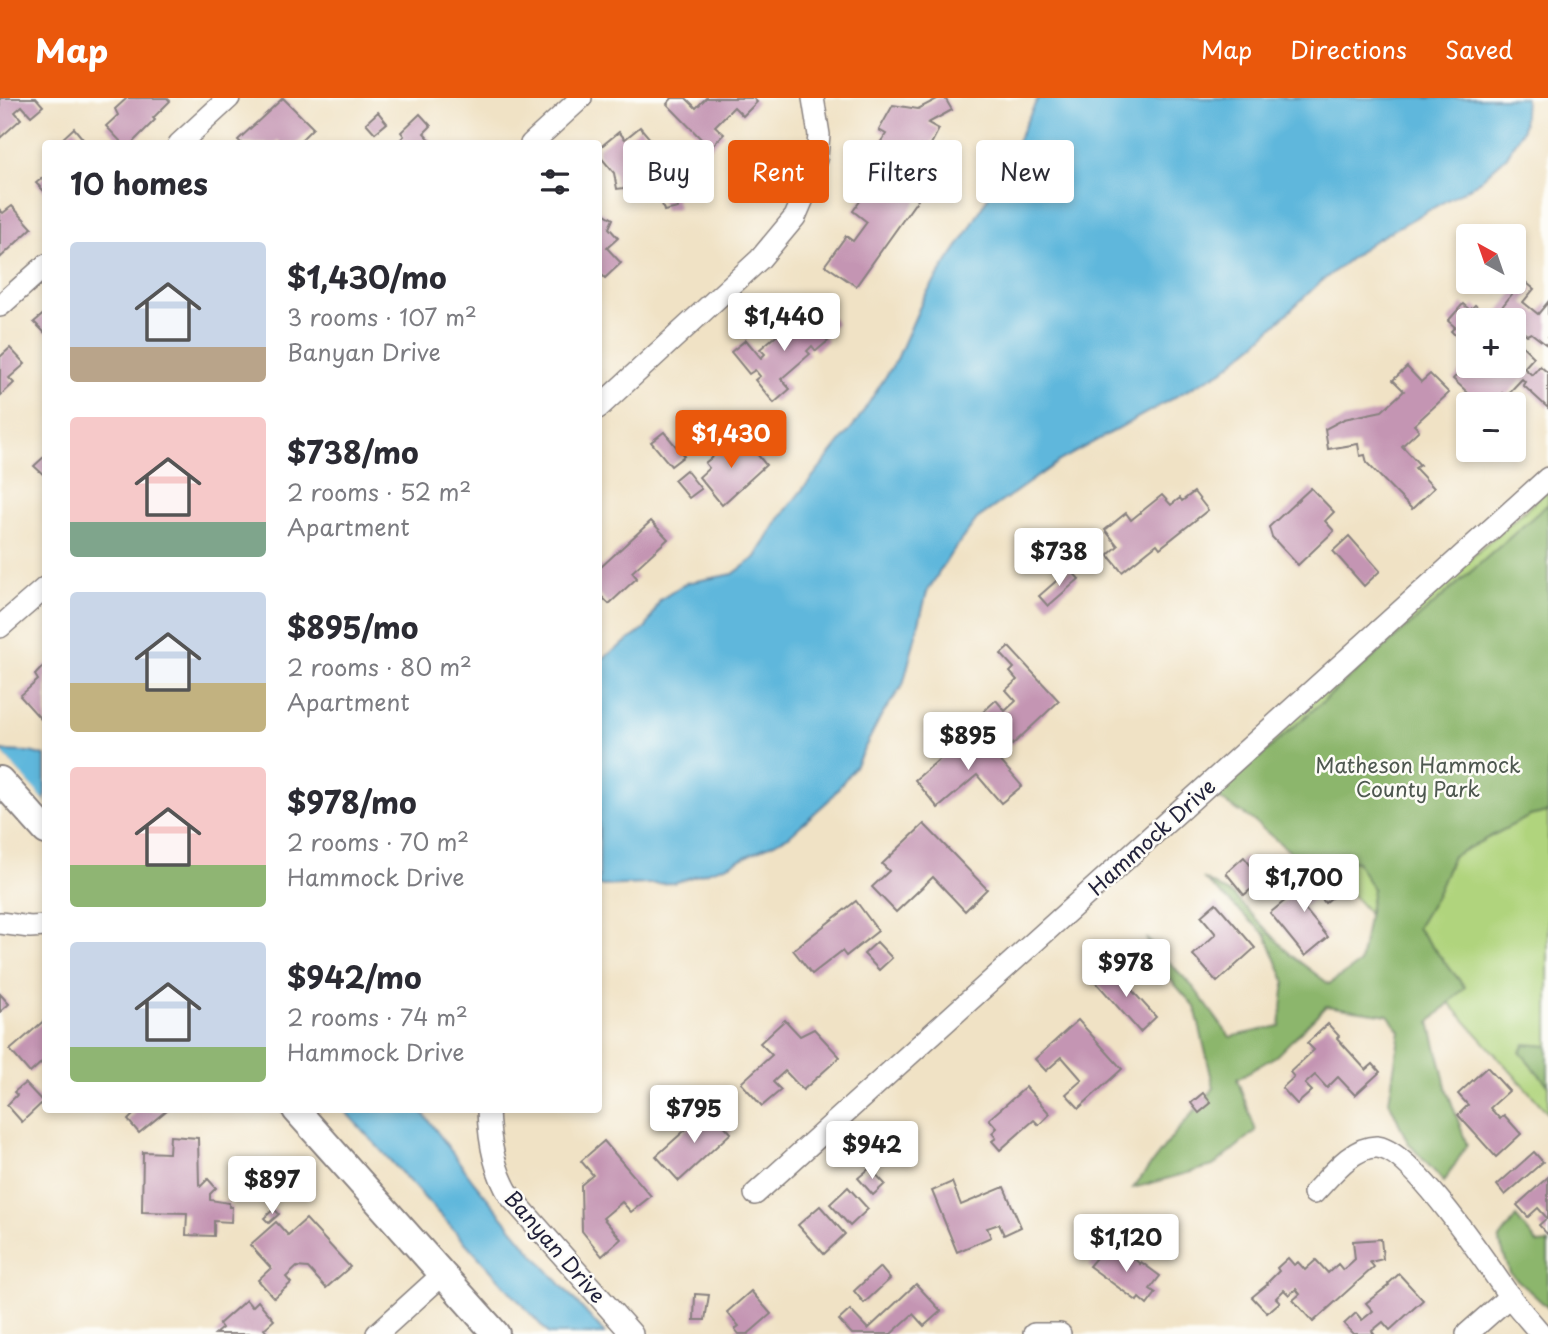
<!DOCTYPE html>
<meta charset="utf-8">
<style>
:root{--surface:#fff;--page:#f2f2f3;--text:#2b2b33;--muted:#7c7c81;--accent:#ea580c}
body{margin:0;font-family:"Playpen Sans",sans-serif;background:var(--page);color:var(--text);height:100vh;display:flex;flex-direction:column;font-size:26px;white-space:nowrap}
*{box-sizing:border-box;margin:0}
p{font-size:23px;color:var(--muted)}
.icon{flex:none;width:38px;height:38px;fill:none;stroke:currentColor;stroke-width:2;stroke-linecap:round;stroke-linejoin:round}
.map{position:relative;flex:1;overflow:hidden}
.drawer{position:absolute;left:42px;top:42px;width:560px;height:973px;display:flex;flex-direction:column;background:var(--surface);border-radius:7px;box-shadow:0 4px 10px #0003}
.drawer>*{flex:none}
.banner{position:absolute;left:623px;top:42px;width:665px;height:63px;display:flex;gap:14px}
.needle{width:46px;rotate:320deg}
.controls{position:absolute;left:1456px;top:126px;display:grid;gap:14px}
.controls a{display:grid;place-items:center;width:70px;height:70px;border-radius:7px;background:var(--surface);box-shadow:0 4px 10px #0003;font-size:35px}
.price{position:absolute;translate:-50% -60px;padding:0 16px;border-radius:7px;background:#fff;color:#222;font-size:23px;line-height:46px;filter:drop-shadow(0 2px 4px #0008)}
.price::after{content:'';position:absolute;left:50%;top:42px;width:21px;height:16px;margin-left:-10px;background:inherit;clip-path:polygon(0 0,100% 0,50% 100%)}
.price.on{background:var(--accent);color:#fff}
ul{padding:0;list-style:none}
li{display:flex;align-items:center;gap:21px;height:175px;padding:0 28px}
li span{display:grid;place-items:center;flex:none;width:196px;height:140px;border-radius:7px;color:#555}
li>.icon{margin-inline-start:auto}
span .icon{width:84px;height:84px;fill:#fffc;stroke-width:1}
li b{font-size:30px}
h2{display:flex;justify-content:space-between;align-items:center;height:84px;padding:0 28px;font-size:30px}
.pill{padding:0 24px;border-radius:7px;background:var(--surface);box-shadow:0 4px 10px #0003;font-size:24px;line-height:63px}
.pill.on{background:var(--accent);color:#fff}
header{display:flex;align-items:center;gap:42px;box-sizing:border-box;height:98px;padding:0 35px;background:var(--accent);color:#fff}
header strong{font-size:33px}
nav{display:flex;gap:38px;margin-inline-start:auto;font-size:24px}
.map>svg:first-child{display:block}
</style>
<header>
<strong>Map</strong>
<nav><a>Map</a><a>Directions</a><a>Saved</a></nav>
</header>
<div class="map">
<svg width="1548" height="1236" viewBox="0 0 1548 1236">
<rect width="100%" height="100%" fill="#fdfcf7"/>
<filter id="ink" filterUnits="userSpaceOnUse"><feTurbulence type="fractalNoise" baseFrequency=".0143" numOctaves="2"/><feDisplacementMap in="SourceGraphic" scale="14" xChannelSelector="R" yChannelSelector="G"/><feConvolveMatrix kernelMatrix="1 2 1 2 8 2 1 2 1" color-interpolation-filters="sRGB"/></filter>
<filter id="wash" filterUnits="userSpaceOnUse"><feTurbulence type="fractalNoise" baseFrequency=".00686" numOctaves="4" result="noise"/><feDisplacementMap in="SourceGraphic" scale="28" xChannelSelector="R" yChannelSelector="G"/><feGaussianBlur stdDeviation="1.57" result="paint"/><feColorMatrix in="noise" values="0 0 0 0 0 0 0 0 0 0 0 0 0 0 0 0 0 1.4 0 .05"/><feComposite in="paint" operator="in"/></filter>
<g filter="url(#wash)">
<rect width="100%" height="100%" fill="#f0e2c5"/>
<path fill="#b0d47d" stroke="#697b5c" stroke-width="2" d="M1548 392V1015L1236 667Z"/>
<g fill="#8cb66c" stroke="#576c54" stroke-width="2">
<path d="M1548 406V714L1530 718 1453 758 1436 798 1417 830 1465 889 1430 924 1447 992 1467 1047 1444 1084 1408 1045 1389 1003 1400 933 1388 917 1326 908 1276 958 1237 981 1256 1033 1213 1068 1133 1090 1173 1038 1214 990 1195 909 1155 864 1146 840 1194 890 1230 939 1280 928 1285 883 1266 837 1203 780 1234 798 1292 858 1329 886 1360 865 1373 791 1357 764 1294 757 1251 721 1215 698Z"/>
<path d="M1525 946 1548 948V987L1520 954Z"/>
<path d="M1516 1119 1538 1146 1548 1145V1210L1510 1175 1499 1142Z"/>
</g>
<g fill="#5eb7dc" stroke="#406c8c" stroke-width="2">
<path d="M1038 0H1525L1523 31 1507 58 1476 86 1370 145 1317 187 1256 245 1222 273 1061 362 977 421 950 457 927 494 903 587 881 618 856 667 829 702 789 738 728 767 674 785 599 788V563L646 530 660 502 686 485 733 476 756 459 779 421 857 323 897 261 924 199 969 132 1002 74Z"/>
<path d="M0 653 30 654 45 658V705Z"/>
<path d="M344 1012H421L474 1084 529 1151 605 1236H549Z"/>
</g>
<path fill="#f0e2c5" d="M0 652 45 703 46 708 0 704Z"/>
<g id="blocks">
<g fill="#c495b3">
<path d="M0 0H36L43 8 31 18 22 8 15 14 21 21 0 40Z"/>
<path d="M127 0H167L170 3 153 20 155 22 131 46H123L106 28 118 17 115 11Z"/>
<path d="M283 0 313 30 297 46H282L279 42 275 46H242L238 42Z"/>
<path d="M672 0H686L696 10 706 0H753L757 4 743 18 734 9 715 28 724 36 710 50 667 6Z"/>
<path d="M939 0H945L952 12 928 25 939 31 928 52 921 48 913 63 880 45 886 36 879 32 893 7 918 11Z"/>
<path d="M378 14 387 25 375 35 366 25Z"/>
<path d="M420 16 431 28 424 35 434 46H396L404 38 401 34Z"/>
<path d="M640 29 667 61 632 89 617 91 614 75 598 56V51L619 34 625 41Z"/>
<path d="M74 30 87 46H64L61 42Z"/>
<path d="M690 57 704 76 691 87 686 81 674 92 678 110 664 113 657 87Z"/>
<path d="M46 77V95L36 85Z"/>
<path d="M873 85 890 97 900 89 918 101 856 188 825 167 846 138 853 143 867 124 853 113Z"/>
<path d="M12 108 32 130 0 160V112L3 115Z"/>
<path d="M598 112 613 121 609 130 618 140 607 150 621 165 605 180 598 173Z"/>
<path d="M1523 182 1534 191 1523 204 1538 216 1548 204V248L1531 235 1527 237 1514 226V222H1509L1498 214Z"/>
<path d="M1463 206 1470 212 1475 207 1491 222H1468V250L1451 233 1455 229 1448 223Z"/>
<path d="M806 212 816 225 828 214 837 225 823 237 828 243 816 253 812 248 807 253 810 256 781 281 790 291 774 305 755 282 760 278 755 272 749 276 731 254 746 242 761 260 765 256 760 251 786 229 791 235 795 231 790 226Z"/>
<path d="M46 214V236L34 224Z"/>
<path d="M1514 240 1534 259 1524 270 1532 277 1540 268 1548 275V310L1523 287 1525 284 1522 281 1505 299 1502 295 1492 306H1480L1453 281 1468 265V268H1514Z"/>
<path d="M10 250 25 266 9 280 14 285 0 298V259Z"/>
<path d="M1407 269 1421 284 1430 276 1449 295 1414 327 1419 332 1402 348 1420 367 1415 370 1434 390 1412 411 1367 365 1365 357 1360 358 1358 346 1328 351 1325 331 1344 321 1382 313 1404 293 1393 282Z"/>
<path d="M664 334 684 358 671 368 651 344Z"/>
<path d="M744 340 766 367 722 407 699 379 709 370 705 365 730 345 733 349Z"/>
<path d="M46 357V379L34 368Z"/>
<path d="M686 372 701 391 689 400 674 382Z"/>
<path d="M1311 390 1334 414 1325 423 1334 433 1298 467 1272 439 1269 429Z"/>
<path d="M1194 394 1208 412 1160 450 1157 446 1122 474 1108 457 1118 448 1105 432 1126 415 1131 422 1162 397 1171 407 1180 400 1182 403Z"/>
<path d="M651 423 668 441 632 474 637 480 609 506 598 495V467L601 469Z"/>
<path d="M1349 438 1380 473 1364 488 1333 453Z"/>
<path d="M1070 471 1079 481 1048 508 1039 498Z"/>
<path d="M1009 549 1059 603 1012 647 982 615 996 602 1005 613 1016 603 1006 592 1017 582 1010 574 1014 570 1001 556Z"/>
<path d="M46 565V627L20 598 38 582 35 577Z"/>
<path d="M974 632 1022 688 1001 705 977 677 938 710 915 682Z"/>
<path d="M924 726 987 791 965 813 933 779 896 814 872 789 889 773 882 766Z"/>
<path d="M1244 759 1262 782 1244 797 1226 775Z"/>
<path d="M1316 769 1337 795 1325 805 1319 797 1303 809 1328 839 1305 858 1270 815 1292 797 1295 801 1310 789 1303 781Z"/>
<path d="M856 803 878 833 846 858 842 853 812 876 793 852Z"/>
<path d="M1216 805 1255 850 1217 884 1193 857 1216 836 1201 818Z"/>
<path d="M877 844 892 860 879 872 864 856Z"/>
<path d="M1111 869 1156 919 1140 934 1095 883Z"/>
<path d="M0 896 9 906 0 914Z"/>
<path d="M46 921V967L43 963 30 975 10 952Z"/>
<path d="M785 922 800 938 814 931 840 959 803 992 785 973 773 984 781 992 762 1008 741 985 772 957 760 945Z"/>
<path d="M1078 922 1122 971 1079 1010 1066 996 1082 982 1062 959 1046 973 1035 961Z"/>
<path d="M1328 926 1339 938 1337 940 1366 972 1373 966 1380 974 1355 997 1338 979 1327 990 1315 977 1305 986 1312 993 1297 1006 1282 990 1294 979 1290 974 1314 952 1307 945Z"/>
<path d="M1487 969 1509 993 1490 1010 1500 1021 1504 1017 1521 1036 1496 1059 1458 1017 1468 1007 1458 996Z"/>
<path d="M25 985 43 1004 22 1024 7 1007 17 997 14 994Z"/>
<path d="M1026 989 1050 1016 1039 1027 1034 1022 1000 1052 992 1043 996 1040 992 1035 997 1030 989 1021Z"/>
<path d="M1203 995 1211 1005 1199 1015 1191 1005Z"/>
<path d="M709 1011 731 1035 679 1083 656 1058Z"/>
<path d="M134 1012H167L139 1035 128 1022 136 1014Z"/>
<path d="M170 1038 198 1040 199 1087 201 1088 208 1081 216 1090 210 1096V1102L229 1105V1109H232L231 1124 214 1123V1138L186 1137 187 1115 142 1114 143 1054 169 1055Z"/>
<path d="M604 1043 651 1098 631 1114 622 1104 603 1120 621 1141 602 1158 582 1133 581 1087 593 1077 581 1063Z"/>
<path d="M1534 1054 1543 1064 1505 1097 1497 1087Z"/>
<path d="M870 1070 885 1086 873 1097 858 1080Z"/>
<path d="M1548 1079V1137L1539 1127 1547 1120 1538 1110 1528 1119 1517 1107Z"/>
<path d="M952 1084 961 1107 1004 1089 1021 1129 1004 1137 999 1126 987 1130 991 1139 957 1154 932 1093Z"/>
<path d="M848 1089 868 1111 850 1128 830 1106Z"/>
<path d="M820 1108 845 1136 824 1156 798 1127Z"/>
<path d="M274 1111 279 1116 269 1125 264 1120Z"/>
<path d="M306 1121 350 1169 326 1190 308 1170 297 1169 286 1179 291 1185 274 1200 258 1182 271 1170 250 1147 276 1124 288 1137Z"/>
<path d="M1381 1141 1383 1161 1370 1164 1374 1169 1313 1224 1293 1202 1300 1196 1296 1191 1289 1197 1284 1192 1276 1200 1280 1204 1267 1215 1252 1199 1268 1186 1267 1185 1279 1173 1277 1170 1288 1160 1294 1167 1298 1164 1305 1172 1316 1162 1328 1175 1338 1166 1343 1172 1355 1161 1353 1143Z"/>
<path d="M1111 1146 1122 1155 1125 1152 1140 1166 1141 1164 1160 1178 1150 1191 1156 1195 1147 1207 1139 1200 1137 1203 1089 1168 1101 1154 1103 1156Z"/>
<path d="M880 1169 890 1181 864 1205 854 1193Z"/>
<path d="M1399 1176 1423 1202 1390 1232 1383 1224 1372 1233 1374 1236H1353L1344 1226 1356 1215 1362 1222 1373 1213 1366 1205 1389 1187 1388 1186Z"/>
<path d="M916 1186 941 1213 924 1228 913 1216 891 1236H852L839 1222 850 1212 868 1231Z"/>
<path d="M751 1193 771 1216 748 1236H739L735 1231 739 1228 727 1214Z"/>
<path d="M695 1196 709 1197 705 1222H694Z"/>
<path d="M246 1202 252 1209 258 1203 274 1222 264 1231 268 1236H215L222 1230 219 1226Z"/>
</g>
</g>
</g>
<g filter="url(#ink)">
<use href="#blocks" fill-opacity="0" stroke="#898280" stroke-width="2"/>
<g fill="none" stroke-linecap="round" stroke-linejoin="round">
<g stroke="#898280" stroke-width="24">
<g id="minor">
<path d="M179 46 229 0"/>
<path d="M531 46 581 0"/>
<path d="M0 208 46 167"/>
<path d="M598 310 760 161 795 119 808 89 817 58 819 37 813 0"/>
<path d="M0 529 46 489"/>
<path d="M0 825 30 829 46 828"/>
<path d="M488 1012C489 1041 494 1073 510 1098L632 1236"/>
<path d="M1314 1095C1329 1080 1352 1048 1377 1049 1411 1051 1490 1170 1510 1199 1520 1212 1531 1224 1541 1236"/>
<path d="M755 1096 1548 380"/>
<path d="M377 1236 442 1177"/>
<path d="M1034 1236H1060"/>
<path d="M1467 1236 1510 1198"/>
</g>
</g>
<g stroke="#898280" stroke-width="30">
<g id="major">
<path d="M0 682 46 733"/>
<path d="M296 1012 496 1236"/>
</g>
</g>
<use href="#minor" stroke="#fff" stroke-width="21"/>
<use href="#major" stroke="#fff" stroke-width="26"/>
</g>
</g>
<g text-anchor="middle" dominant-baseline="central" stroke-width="5" stroke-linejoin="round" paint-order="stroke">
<g font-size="21" fill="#4d574f" stroke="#fdfcf7">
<text x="1418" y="666">Matheson Hammock<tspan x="1418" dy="24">County Park</tspan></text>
</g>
<g font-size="21" fill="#22223b" stroke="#fdfcf7">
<text transform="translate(1151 738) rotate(-42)">Hammock Drive</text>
<text transform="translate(556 1148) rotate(49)">Banyan Drive</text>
</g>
</g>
</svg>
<div class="controls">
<a><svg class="needle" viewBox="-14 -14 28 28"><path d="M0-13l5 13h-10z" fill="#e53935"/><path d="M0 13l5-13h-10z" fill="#7c7c81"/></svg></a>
<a>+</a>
<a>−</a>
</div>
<b class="price" style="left:784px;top:255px">$1,440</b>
<b class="price on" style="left:731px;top:372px">$1,430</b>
<b class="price" style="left:1059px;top:490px">$738</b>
<b class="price" style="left:968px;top:674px">$895</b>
<b class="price" style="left:1304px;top:816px">$1,700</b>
<b class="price" style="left:1126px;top:901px">$978</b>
<b class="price" style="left:694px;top:1047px">$795</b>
<b class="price" style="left:872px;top:1083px">$942</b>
<b class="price" style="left:272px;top:1118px">$897</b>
<b class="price" style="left:1126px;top:1176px">$1,120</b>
<div class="banner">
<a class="pill">Buy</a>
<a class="pill on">Rent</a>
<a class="pill">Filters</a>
<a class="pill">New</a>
</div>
<section class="drawer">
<h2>10 homes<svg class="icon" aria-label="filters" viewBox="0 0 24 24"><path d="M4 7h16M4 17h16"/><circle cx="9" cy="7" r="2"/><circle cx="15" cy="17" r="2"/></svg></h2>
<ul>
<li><span style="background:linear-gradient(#c9d6e8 75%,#b9a48a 0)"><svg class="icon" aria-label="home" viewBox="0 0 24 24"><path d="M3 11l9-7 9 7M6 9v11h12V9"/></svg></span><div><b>$1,430/mo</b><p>3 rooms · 107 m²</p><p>Banyan Drive</p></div></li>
<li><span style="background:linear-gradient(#f6c9c9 75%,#7fa58c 0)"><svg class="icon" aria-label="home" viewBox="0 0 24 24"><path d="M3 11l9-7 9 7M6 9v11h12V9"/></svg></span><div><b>$738/mo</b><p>2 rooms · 52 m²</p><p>Apartment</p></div></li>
<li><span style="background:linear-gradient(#c9d6e8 65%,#c2b280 0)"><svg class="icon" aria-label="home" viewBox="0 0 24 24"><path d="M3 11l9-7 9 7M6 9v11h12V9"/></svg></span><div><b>$895/mo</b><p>2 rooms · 80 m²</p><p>Apartment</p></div></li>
<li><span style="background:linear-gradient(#f6c9c9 70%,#8fb573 0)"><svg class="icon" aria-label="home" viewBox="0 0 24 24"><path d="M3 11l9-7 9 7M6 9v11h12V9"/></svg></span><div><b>$978/mo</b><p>2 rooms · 70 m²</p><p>Hammock Drive</p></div></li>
<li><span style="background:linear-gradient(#c9d6e8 75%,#8fb573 0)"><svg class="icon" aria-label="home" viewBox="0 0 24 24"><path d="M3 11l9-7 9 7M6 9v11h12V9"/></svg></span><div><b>$942/mo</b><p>2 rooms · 74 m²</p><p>Hammock Drive</p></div></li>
</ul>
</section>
</div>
